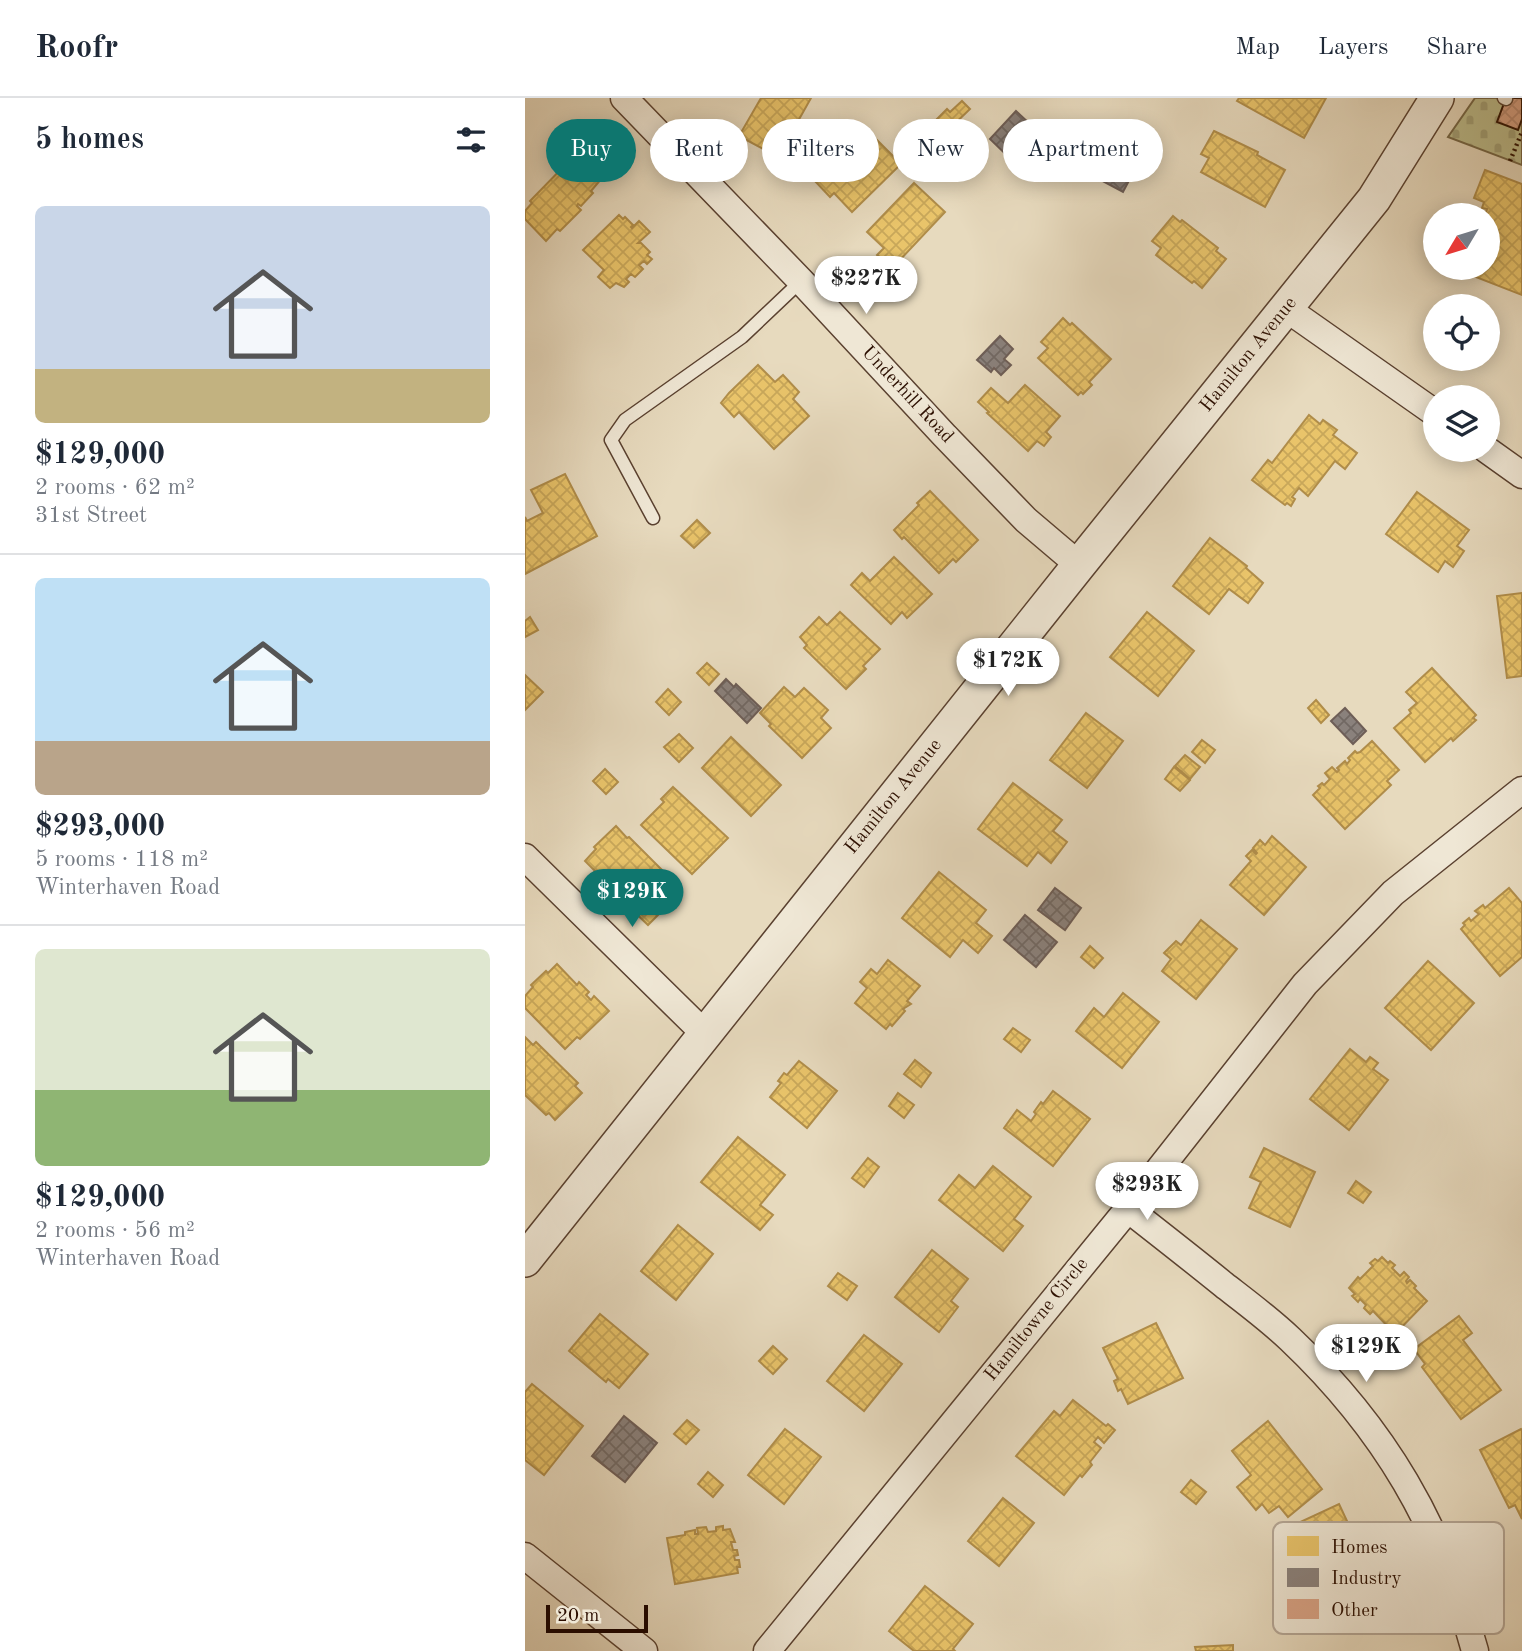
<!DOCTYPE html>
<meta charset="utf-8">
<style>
:root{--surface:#fff;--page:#f2f2f3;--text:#1f2937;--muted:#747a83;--line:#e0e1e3;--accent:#0f766e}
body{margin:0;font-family:"Old Standard TT",serif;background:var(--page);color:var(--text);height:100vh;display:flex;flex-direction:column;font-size:26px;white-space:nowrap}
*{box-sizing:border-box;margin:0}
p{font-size:23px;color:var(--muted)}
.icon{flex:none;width:38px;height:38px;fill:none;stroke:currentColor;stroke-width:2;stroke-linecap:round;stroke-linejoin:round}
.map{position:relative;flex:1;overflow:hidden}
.drawer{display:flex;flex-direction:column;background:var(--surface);width:525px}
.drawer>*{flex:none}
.hud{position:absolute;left:21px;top:21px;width:665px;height:63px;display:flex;gap:14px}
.needle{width:46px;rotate:232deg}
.fabs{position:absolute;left:898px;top:105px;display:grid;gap:14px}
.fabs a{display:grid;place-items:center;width:77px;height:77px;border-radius:50%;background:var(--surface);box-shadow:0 4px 18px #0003;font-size:35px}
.scale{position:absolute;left:21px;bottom:18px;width:102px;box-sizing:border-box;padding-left:7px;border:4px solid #2b0e00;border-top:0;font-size:19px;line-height:24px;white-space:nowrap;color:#2b0e00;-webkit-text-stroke:5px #efe7d5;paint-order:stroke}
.price{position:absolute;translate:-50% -60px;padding:0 16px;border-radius:24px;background:#fff;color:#222;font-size:23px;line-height:46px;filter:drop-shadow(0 2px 4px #0008)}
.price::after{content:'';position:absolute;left:50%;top:42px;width:21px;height:16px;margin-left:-10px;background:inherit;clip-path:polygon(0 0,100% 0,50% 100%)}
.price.on{background:var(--accent);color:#fff}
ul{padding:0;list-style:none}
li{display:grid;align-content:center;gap:14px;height:371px;padding:0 35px}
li+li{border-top:2px solid var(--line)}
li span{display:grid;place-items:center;height:217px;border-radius:10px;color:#555}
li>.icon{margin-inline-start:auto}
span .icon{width:126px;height:126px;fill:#fffc;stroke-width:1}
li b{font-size:30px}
h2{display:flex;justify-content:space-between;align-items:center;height:84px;padding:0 35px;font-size:30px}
.chip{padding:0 24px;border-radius:32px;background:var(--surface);box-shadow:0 4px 18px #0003;font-size:24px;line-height:63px}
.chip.on{background:var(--accent);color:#fff}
header{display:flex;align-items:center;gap:42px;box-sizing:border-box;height:98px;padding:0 35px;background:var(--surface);border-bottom:2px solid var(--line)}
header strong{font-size:33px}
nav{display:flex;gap:38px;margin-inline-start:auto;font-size:24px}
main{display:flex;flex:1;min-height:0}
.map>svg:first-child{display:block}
</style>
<header>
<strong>Roofr</strong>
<nav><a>Map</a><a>Layers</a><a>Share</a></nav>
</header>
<main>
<section class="drawer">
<h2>5 homes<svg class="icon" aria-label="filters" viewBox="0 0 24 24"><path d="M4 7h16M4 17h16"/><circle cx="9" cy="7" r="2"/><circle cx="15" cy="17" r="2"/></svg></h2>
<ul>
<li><span style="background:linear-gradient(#c9d6e8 75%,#c2b280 0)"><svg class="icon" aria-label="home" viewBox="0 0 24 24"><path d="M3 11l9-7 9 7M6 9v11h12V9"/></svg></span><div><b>$129,000</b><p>2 rooms · 62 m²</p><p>31st Street</p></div></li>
<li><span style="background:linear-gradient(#bfe0f5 75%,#b9a48a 0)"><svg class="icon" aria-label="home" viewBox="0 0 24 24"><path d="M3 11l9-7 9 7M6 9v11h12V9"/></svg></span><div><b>$293,000</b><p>5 rooms · 118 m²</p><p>Winterhaven Road</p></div></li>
<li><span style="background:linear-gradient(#dfe7d0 65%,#8fb573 0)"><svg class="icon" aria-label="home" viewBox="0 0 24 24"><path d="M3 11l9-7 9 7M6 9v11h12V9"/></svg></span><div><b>$129,000</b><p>2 rooms · 56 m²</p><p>Winterhaven Road</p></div></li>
</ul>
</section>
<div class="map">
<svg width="997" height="1553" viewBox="0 0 997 1553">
<defs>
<pattern id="cemetery-stones" width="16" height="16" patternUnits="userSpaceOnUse" patternTransform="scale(1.75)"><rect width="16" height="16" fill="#bcbd8d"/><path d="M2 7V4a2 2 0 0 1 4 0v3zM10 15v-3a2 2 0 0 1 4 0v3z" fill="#a2a178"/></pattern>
<pattern id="homes-cross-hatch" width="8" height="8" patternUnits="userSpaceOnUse" patternTransform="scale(1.75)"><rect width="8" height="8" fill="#e9c46a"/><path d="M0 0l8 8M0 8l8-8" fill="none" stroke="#c8a75a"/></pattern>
<pattern id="industry-cross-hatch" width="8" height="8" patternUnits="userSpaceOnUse" patternTransform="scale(1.75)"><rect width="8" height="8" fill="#8a817c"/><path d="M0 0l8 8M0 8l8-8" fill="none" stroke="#716863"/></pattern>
<pattern id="building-cross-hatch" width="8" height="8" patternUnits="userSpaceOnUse" patternTransform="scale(1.75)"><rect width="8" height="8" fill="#d8a285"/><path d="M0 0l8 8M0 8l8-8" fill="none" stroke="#ba8a71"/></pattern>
</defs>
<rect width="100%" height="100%" fill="#e7dabe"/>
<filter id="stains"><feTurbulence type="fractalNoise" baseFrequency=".00286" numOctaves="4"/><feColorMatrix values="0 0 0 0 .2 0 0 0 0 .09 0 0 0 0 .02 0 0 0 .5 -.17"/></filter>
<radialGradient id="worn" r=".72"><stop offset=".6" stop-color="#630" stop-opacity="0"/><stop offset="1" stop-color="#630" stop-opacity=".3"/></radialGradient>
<path fill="url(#cemetery-stones)" stroke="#746646" stroke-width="2" d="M950 0H997V67L923 39Z"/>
<g fill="url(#homes-cross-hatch)" stroke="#b08d4a" stroke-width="2">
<path d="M236 0H286L253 59 214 38Z"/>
<path d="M714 0H801L779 40 712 3Z"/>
<path d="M437 3 445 11 421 34 410 23 422 11 425 14Z"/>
<path d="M341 31 376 66 327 114 309 95 305 99 289 82Z"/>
<path d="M689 33 733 54 732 57 760 72 740 109 676 74 684 60 676 56Z"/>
<path d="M55 59 77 80 66 93 68 95 56 108 53 106 52 108 56 112 35 133 32 131 21 143 0 121V113L7 105 5 103 42 65 46 68Z"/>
<path d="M960 72 997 86V197L938 174 940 170H962V117H960L962 111 957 110 959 104 949 100Z"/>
<path d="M389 85 420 114 373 164 372 162 365 169 352 157 359 150 342 134Z"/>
<path d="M94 117 98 121 100 119 108 127 106 129 107 130 114 123 125 134 113 145H116L125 154 122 157 127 161 122 166 119 163 114 167 118 171 110 179 106 176 101 181 104 184 99 189 91 185 85 190 73 179 79 172 58 152Z"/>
<path d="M648 118 655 124 657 122 693 150 691 153 701 161 677 190 669 183 667 185 631 157 636 150 627 143Z"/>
<path d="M538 220 545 227 547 225 586 261 564 284 567 287 558 296 556 294 553 297 513 260 523 250 516 244Z"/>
<path d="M233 267 250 284 258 277 274 294 268 301 284 318 249 351 214 314 209 319 196 305 204 295Z"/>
<path d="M500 287 535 318 521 334 526 339 519 348 512 343 503 353 462 315 464 314 453 304 466 290 483 305Z"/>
<path d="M784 317 795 326 798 322 812 332 808 337 832 355 820 371 810 363 783 398 774 390 767 399 770 401 766 408 762 405 760 407 727 382 743 362 747 365Z"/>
<path d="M40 376 72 438 0 476V419L2 423 18 415 6 392Z"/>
<path d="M405 393 453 442 431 464 428 461 414 475 379 439 377 441 369 432 394 407 392 405Z"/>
<path d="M892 394 944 432 932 448 939 453 928 469 920 463 913 474 861 436Z"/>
<path d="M172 422 185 435 169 450 156 438Z"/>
<path d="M685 440 722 468 721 470 738 485 723 505 704 491 684 516 648 488Z"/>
<path d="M369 459 407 496 382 520 377 514 366 526 326 487 337 475 345 483Z"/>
<path d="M997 495V578L982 580 972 498Z"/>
<path d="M315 514 355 551 338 568 341 571 321 591 279 550 282 547 275 539 294 519 302 527Z"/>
<path d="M622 514 669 553 633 598 585 559Z"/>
<path d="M5 519 13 532 0 539V523Z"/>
<path d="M182 565 194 576 184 587 172 575Z"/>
<path d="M907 570 951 617 948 620 951 622 928 643 926 640 900 664 869 630 886 615 884 612 892 605 881 594Z"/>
<path d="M0 577 18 594 0 612Z"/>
<path d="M259 589 270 599 279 590 303 612 296 620 306 630 277 660 244 628 246 626 235 615Z"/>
<path d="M143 591 156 604 144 617 131 604Z"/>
<path d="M791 602 804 617 796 625 783 610Z"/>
<path d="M561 615 598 643 562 690 525 662Z"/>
<path d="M154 636 168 650 154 664 139 649Z"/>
<path d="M206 639 256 687 226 718 177 670Z"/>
<path d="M677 642 690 652 680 665 667 654Z"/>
<path d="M847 643 874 672 862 683 866 687 820 731 788 697 795 690 793 688 797 685 799 687 805 681 800 675 807 669 812 674 814 672 812 670 820 663 822 666 825 662 823 660 830 653 832 655 835 654Z"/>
<path d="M660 657 675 669 665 681 650 668Z"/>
<path d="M649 669 665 682 655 693 640 681Z"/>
<path d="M80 671 93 684 81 696 68 683Z"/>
<path d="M488 685 537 722 528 733 542 744 526 765 513 754 502 768 453 731Z"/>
<path d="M148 689 203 740 167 776 116 727 139 704 136 701Z"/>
<path d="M91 728 102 740 104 739 153 788 146 794 150 799 142 806 139 802 137 805 141 809 123 827 102 807 96 813 63 780 70 773 60 763 71 751 69 749Z"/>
<path d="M747 738 781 769 739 817 705 787 726 763 721 758 727 752 731 756 732 755 728 750 735 742 740 747Z"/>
<path d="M414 774 461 812 451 825 467 838 453 855 438 842 425 859 377 820Z"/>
<path d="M984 790 997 805V859L975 878 936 831 940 827 938 825 944 820 946 823 954 816 950 813 958 807 960 810Z"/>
<path d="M676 822 712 851 671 901 637 873 646 861 639 855 651 843 656 847Z"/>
<path d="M565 848 578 860 569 870 556 859Z"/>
<path d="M363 862 395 888 382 903 386 906 378 911 380 913 367 928 365 926 361 931 330 905 342 890 335 884 346 871 352 876Z"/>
<path d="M903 863 949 905 906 952 860 910Z"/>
<path d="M32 866 52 887 54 884 64 894 61 897 66 902 69 898 84 913 55 941 52 939 40 951 0 910V898L8 889 6 887 21 873 23 875Z"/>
<path d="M598 895 634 924 597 970 551 933 569 910 579 919Z"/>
<path d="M488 930 505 942 496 954 479 941Z"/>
<path d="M0 939 8 947 11 944 53 985 50 988 57 995 30 1022 24 1015 21 1017 0 997Z"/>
<path d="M825 951 841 964 845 959 853 965 848 971 863 982 824 1032 785 1001Z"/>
<path d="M390 962 406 975 396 989 379 976Z"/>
<path d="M274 963 312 993 282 1030 245 999 256 985 253 983 259 975 262 977Z"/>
<path d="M528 993 565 1021 528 1068 479 1030 492 1012 506 1023 511 1016 509 1014 516 1004 518 1006Z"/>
<path d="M373 995 389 1007 379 1020 364 1008Z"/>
<path d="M213 1039 260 1077 235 1107 248 1117 235 1132 176 1084Z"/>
<path d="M739 1050 790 1074 765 1129 724 1110 736 1084 725 1079Z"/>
<path d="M343 1060 354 1069 339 1089 327 1080Z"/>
<path d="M468 1068 506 1099 489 1121 498 1128 478 1153 414 1102 434 1077 450 1090Z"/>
<path d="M831 1083 846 1094 838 1105 823 1095Z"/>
<path d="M153 1127 188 1156 151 1202 116 1173Z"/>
<path d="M407 1152 443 1181 426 1203 433 1209 414 1234 370 1199Z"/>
<path d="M857 1159 863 1165 865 1163 870 1167 867 1170 875 1178 879 1174 884 1179 881 1183 882 1185 885 1182 891 1188 889 1190 902 1203 870 1236 848 1213 845 1216 839 1210 841 1207 835 1201 833 1204 827 1198 830 1196 824 1190 833 1179 835 1181 848 1168 845 1165 850 1161 853 1163Z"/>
<path d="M313 1175 332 1188 322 1202 303 1188Z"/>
<path d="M75 1216 123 1256 94 1290 83 1281 81 1284 44 1253Z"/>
<path d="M934 1218 947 1235 938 1242 976 1292 936 1321 897 1269 900 1266 889 1251Z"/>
<path d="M631 1225 658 1280 603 1306 596 1291 593 1293 589 1283 593 1281 578 1250Z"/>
<path d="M339 1237 377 1266 339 1313 302 1283Z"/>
<path d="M248 1248 262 1261 248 1276 234 1263Z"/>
<path d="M7 1286 58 1328 19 1377 0 1362V1294Z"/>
<path d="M548 1302 581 1328 583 1326 590 1332 579 1345 573 1339 569 1344 576 1350 565 1364 567 1367 557 1379 555 1377 539 1397 491 1358 529 1313 535 1318Z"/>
<path d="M162 1322 174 1332 161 1346 149 1336Z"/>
<path d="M743 1323 797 1391 763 1419 754 1408 744 1415 737 1406 731 1412 712 1389 726 1377 707 1353Z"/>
<path d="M260 1331 296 1359 259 1406 223 1377Z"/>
<path d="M996 1331 997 1332V1421L990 1407 984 1410 955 1352Z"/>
<path d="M183 1374 198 1387 188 1399 173 1386Z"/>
<path d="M666 1382 681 1394 671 1406 656 1394Z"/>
<path d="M478 1400 509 1425 474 1468 443 1443Z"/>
<path d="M814 1406 852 1487 809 1506 796 1478 773 1488 762 1464 783 1454 771 1426Z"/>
<path d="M198 1428V1432L205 1431 210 1444H206L208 1452H212L213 1457 209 1458 210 1462H214L215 1469H212L213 1475 150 1486 142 1440 160 1437V1434L170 1432V1436H173L172 1430 181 1429 183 1434 191 1433V1429Z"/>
<path d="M400 1488 448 1526 428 1551 430 1553H389L364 1533Z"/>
<path d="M708 1547V1553H671L670 1549Z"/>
</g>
<g fill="url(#industry-cross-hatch)" stroke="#6e5e57" stroke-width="2">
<path d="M491 13 522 42 495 70 465 41Z"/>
<path d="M603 25 628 38 618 55 594 43Z"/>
<path d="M575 39 616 60 598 94 557 72Z"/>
<path d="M475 238 488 251 479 261 486 267 476 277 469 270 466 274 452 262Z"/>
<path d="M201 581 209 589 211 586 236 610 222 625 190 593Z"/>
<path d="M820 610 841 633 828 646 806 623Z"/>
<path d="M530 790 556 810 540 832 513 812Z"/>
<path d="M500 817 532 844 511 869 479 842Z"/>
<path d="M99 1318 132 1345 100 1384 67 1358Z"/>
</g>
<path fill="url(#building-cross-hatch)" stroke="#2b0e00" stroke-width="2" d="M981 0H997V21L993 32 972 24Z"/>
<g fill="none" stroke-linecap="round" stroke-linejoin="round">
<g stroke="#5a4130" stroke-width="15">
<g id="service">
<path d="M979 0 981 1"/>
<path d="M128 420 86 342 100 322 217 239 276 183"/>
</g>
</g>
<g stroke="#5a4130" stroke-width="29">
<g id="minor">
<path d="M99 0 276 183 419 337 501 422 554 467"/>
<path d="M762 211 910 315"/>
<path d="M962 352 997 377"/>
<path d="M0 759 180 936"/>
<path d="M603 1111C635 1136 667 1161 699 1187 721 1204 744 1221 765 1241 860 1331 916 1428 950 1553"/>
<path d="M0 1458 119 1553"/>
<path d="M242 1553 603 1111 780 886 868 795 997 692"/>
</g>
</g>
<g stroke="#5a4130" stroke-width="36">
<path id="tertiary" d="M0 1162 554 467 849 101 912 0"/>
</g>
<path stroke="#2b0e00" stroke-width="4.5" stroke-dasharray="2 3.5" stroke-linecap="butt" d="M985 63 997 34"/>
<use href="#service" stroke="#efe7d5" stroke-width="12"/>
<use href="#minor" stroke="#efe7d5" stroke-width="26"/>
<use href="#tertiary" stroke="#efe7d5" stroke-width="33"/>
</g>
<g text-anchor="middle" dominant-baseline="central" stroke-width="7" stroke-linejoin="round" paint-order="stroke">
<g font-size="19" fill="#2b0e00" stroke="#efe7d5">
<text transform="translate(724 257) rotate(-51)">Hamilton Avenue</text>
<text transform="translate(382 297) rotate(47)">Underhill Road</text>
<text transform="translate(369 699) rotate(-51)">Hamilton Avenue</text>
<text transform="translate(512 1222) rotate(-51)">Hamiltowne Circle</text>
</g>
</g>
<rect x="748" y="1424" width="231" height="112" rx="10" fill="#efe7d5" stroke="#b4a695" stroke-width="2"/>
<rect x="762" y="1438" width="32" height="20" fill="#e9c46a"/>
<rect x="762" y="1470" width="32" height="19" fill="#8a817c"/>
<rect x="762" y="1501" width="32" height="20" fill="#d8a285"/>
<g font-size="19" fill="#2b0e00">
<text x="806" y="1455">Homes</text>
<text x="806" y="1486">Industry</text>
<text x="806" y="1518">Other</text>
</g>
<rect width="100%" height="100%" filter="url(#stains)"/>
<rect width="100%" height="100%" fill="url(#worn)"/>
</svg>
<div class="fabs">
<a><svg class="needle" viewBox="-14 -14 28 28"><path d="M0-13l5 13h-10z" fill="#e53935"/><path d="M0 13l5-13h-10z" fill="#747a83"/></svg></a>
<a><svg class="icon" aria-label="locate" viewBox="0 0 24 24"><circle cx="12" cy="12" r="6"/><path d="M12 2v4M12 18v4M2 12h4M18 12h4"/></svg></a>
<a><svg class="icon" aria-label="layers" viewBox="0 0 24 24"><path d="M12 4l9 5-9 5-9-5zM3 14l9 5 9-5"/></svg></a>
</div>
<div class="scale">20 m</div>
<b class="price" style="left:341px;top:218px">$227K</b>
<b class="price" style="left:483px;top:600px">$172K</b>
<b class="price on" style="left:107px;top:831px">$129K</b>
<b class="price" style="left:622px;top:1124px">$293K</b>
<b class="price" style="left:841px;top:1286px">$129K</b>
<div class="hud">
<a class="chip on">Buy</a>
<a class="chip">Rent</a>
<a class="chip">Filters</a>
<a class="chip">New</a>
<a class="chip">Apartment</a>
</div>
</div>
</main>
